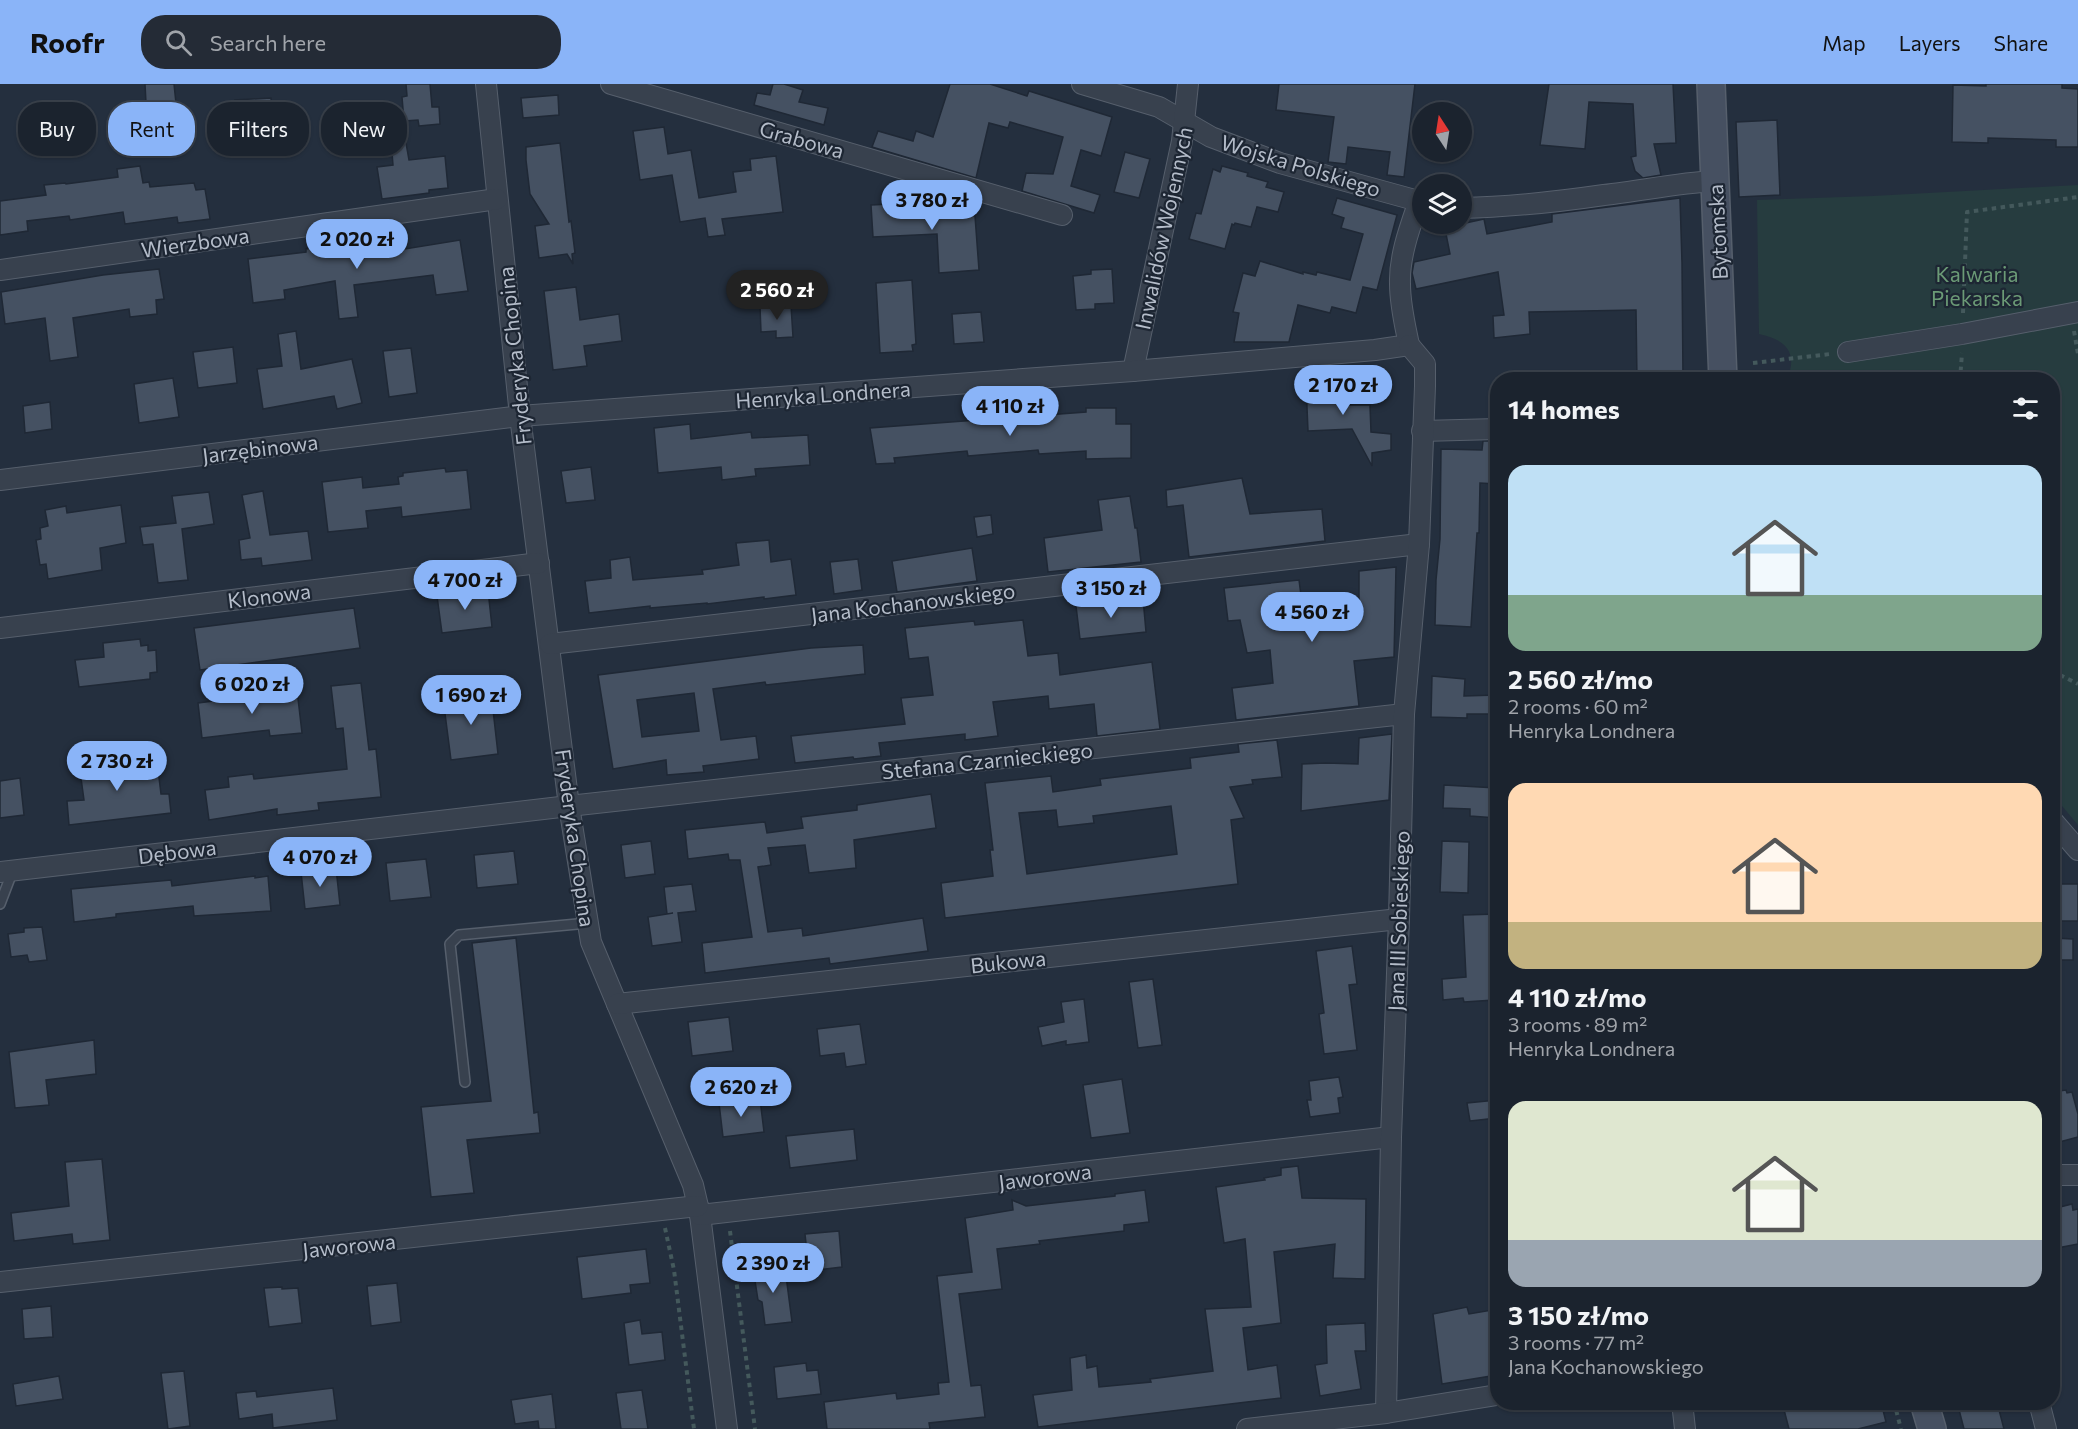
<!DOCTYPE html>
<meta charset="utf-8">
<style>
:root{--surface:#1b232e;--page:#242b36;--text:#f1f3f6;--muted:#a0a4aa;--line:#39404a;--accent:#8ab4f8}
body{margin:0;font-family:Commissioner,sans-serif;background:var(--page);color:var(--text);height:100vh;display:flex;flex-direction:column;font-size:22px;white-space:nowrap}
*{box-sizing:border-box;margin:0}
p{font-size:20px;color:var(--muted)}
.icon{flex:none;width:33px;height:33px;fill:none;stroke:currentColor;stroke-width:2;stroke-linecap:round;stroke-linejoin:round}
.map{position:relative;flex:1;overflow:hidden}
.sheet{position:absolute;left:1490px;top:288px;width:570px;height:1038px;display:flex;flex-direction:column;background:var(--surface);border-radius:24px;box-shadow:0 2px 4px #0004,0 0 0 2px var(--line)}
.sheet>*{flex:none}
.banner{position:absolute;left:18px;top:18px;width:570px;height:54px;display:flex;gap:12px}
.needle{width:39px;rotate:348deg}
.fabs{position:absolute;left:1412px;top:18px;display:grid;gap:12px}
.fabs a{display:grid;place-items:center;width:60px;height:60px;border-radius:50%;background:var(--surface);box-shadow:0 2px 4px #0004,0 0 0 2px var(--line);font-size:30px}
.price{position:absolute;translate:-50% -51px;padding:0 14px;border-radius:21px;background:var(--accent);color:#111;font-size:20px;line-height:39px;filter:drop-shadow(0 2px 3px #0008)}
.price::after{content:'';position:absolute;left:50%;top:36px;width:18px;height:14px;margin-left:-9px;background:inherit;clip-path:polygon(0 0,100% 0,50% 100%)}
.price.current{background:#222;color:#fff}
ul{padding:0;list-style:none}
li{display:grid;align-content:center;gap:12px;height:318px;padding:0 18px}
li span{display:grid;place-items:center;height:186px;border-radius:18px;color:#555}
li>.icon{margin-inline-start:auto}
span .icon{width:108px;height:108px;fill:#fffc;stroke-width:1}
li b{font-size:26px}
h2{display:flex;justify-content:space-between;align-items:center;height:72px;padding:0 18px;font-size:26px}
.tag{padding:0 21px;border-radius:24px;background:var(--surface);box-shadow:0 2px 4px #0004,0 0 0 2px var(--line);font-size:21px;line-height:54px}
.tag.current{background:var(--accent);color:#111}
header{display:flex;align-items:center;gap:36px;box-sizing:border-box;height:84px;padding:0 30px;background:var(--accent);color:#111}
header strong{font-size:28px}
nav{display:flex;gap:33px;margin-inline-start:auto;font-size:21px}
.search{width:420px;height:54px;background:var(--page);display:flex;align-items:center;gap:15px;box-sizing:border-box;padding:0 21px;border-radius:24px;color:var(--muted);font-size:22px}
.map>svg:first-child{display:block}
</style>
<header>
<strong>Roofr</strong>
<div class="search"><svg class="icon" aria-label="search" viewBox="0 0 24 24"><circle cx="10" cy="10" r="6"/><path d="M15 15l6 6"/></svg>Search here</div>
<nav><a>Map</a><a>Layers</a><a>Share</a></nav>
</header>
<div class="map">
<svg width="2078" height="1345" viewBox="0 0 2078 1345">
<rect width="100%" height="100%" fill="#242f3e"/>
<path fill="#263c3f" d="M2078 101V741L2052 710V296L1787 295C1799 268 1784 255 1759 250L1757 116 1873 112Z"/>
<g fill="#455162" stroke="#1f2835" stroke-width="1.5" fill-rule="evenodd">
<path d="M145 0H174L177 29 161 30V34L143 35 142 19H146Z"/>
<path d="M406 0H430L432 23H439L440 40 419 42 418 36 404 37 402 13 407 12Z"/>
<path d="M773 0H784L803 6 799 18 828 24 824 41 754 21 757 9 770 11Z"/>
<path d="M950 0H990L1027 12 1029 7 1112 33 1101 72 1081 66 1071 102 1100 111 1094 129 1022 107 1026 89 1053 90 1063 53 1010 38 1008 44 989 39 976 94 872 63 878 47 913 57 916 47 933 53Z"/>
<path d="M1279 0H1415L1404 93 1387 91 1390 68 1348 63 1346 80 1328 78 1334 33 1276 26Z"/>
<path d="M1549 0H1673L1676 59 1654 60 1661 91 1643 94 1635 87 1631 73 1636 72 1633 20 1589 18 1585 65 1540 61Z"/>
<path d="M1986 0H2062V4L2078 5V63H2056V56L1988 54V59L1952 58 1953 1 1986 2Z"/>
<path d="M558 11 559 31 523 34 521 14Z"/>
<path d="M271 14 272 32 237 35 235 16Z"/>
<path d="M50 35 53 55 30 59 27 38Z"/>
<path d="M1777 36 1780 111 1739 113 1736 38Z"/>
<path d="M403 42 409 76 445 72 448 104 429 106V109L382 115 377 83 393 81 390 44Z"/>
<path d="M664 43 668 70 691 66 699 114 736 108 733 88 751 86 750 75 776 72 783 128 722 135 725 151 708 153 705 134 680 138 672 91 640 96 633 47Z"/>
<path d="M560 59 569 138 571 137 575 169 572 170 573 180 567 170 539 174 535 142 549 140 530 110 526 76V63Z"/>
<path d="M1125 68 1150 75 1139 114 1114 108Z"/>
<path d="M140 82 143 99 149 98 150 103 194 99 196 106 205 105 210 135 178 139 177 133 125 140 123 128 70 136 69 132 27 137 28 147 0 151V117L46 111 44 101 65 99 66 100 118 93 117 85Z"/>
<path d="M1222 82 1248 89 1247 92 1268 98 1266 103 1284 108 1278 128 1257 123 1251 143 1235 139 1234 141 1232 140 1225 165 1189 155 1196 129 1201 130 1213 85 1220 88Z"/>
<path d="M1337 114 1397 131 1377 206 1363 203 1356 229 1332 223 1330 229 1298 221 1289 258H1234L1239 229 1233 228 1243 189 1255 192 1260 177 1303 190V188L1316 191 1317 188 1350 196 1363 150 1341 144 1344 134 1332 130Z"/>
<path d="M1680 114 1682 179 1683 296H1637L1636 226 1529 228 1530 250 1494 254 1493 232 1504 231 1498 188 1416 205 1412 189 1414 178 1450 170 1446 150 1447 140H1461L1484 135 1487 150 1552 138V130Z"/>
<path d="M928 118 975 132 979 186 939 189 937 150 873 153 871 121Z"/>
<path d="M460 156 468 207 436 211 433 191 354 201 358 233 339 235 335 197 284 206 285 215 253 219 248 175 306 168V165L340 159 341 166 398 159 399 166Z"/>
<path d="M159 185 164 215 156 216 157 230 130 233 129 225 73 234 78 273 50 277 45 234 5 240 1 208 103 191Z"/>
<path d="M1112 185 1114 219 1095 220V225L1076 226 1073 192 1091 190V186Z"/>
<path d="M912 196 916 260 912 261 913 267 880 269 876 199Z"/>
<path d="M576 203 580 236 619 230 622 257 584 262 587 282 553 286 544 207Z"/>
<path d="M791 221 793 253 776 254V247L761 248 760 223Z"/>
<path d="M981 228 984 258 954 260 952 230Z"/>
<path d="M296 247 301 285 352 275 362 319 337 325 334 312 263 325 257 285 282 282 278 250Z"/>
<path d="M233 263 237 299 198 304 193 268Z"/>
<path d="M411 264 417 309 389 313 383 267Z"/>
<path d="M173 294 179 333 139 339 134 300Z"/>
<path d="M1347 298 1348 321H1370L1371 348 1391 350V366L1372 369V382L1352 345 1308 347 1306 300Z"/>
<path d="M50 318 52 345 25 349 23 322Z"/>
<path d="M1086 324H1116V340H1131V374L1086 375V367L1039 370 1038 366 968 372 967 367 894 374 895 379 876 380 870 344 1086 328Z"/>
<path d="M690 340 691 355 751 348 752 354 808 351 810 381 755 385 756 392 722 396 721 383 658 389 654 344Z"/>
<path d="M1483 357H1497V400L1480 399 1479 449H1477L1471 543 1435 541 1436 496 1440 455 1441 365 1482 366Z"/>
<path d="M591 383 595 416 566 419 561 387Z"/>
<path d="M445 384 446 388 467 386 471 425 402 433 401 423 366 427 368 444 328 448 322 398 362 393 363 404 399 400 398 393 403 392V389Z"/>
<path d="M1242 394 1250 430 1322 425 1325 457 1189 473 1183 421 1167 423 1166 406Z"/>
<path d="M263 407 270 451 308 447 312 476 262 482 261 474 241 476 239 456 250 454 242 411Z"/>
<path d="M209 408 214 440 182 445 188 496 158 499 153 460 143 461 140 443 176 439 172 412Z"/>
<path d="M1130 412 1135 444H1137L1141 478 1048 488 1044 454 1102 446 1098 416Z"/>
<path d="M121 421 126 459 100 464 102 486 48 495 46 480 40 481 36 456 41 455 40 444 48 442 45 426 66 422 67 429Z"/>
<path d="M991 431 993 450 977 453 974 433Z"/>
<path d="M769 456 771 478 791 475 796 511 764 515V513L707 520V519L650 524V522L589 529 585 497 611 494 610 476 630 473 633 496 703 490 702 486 739 481 736 459Z"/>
<path d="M972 464 977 497 897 508 892 477Z"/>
<path d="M858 475 862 506 834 510 830 478Z"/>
<path d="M1396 483 1394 573 1354 577 1359 622 1236 636 1232 604 1273 599 1270 566 1247 569 1240 536 1228 537 1224 504 1299 496 1302 519 1359 515V487Z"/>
<path d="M488 506 492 543 442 549 437 512Z"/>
<path d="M1143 514 1146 548 1080 555 1076 522Z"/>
<path d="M354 524 360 564 200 586 194 544Z"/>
<path d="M1023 536 1028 572 1058 569 1060 591 1152 578 1160 645 1097 652 1094 620 1049 625 1048 612 993 618 998 652 965 656V650L879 659 881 672 854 675 853 673 795 679 791 652 905 640 901 614 933 611 928 573 909 575 905 544 974 537 975 541Z"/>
<path d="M140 555 141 562 148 561V567L156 566 157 588 150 589V595L79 603 75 576 104 573 103 559Z"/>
<path d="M863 561 865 590 766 601 765 598 713 605 721 656 756 652 759 675 703 682 704 688 667 691 666 676 613 685 598 591 811 564ZM694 609 699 647 642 653 637 616Z"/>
<path d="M1432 592 1465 595 1464 612 1497 611V630H1467V634L1431 633Z"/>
<path d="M361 599 369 666 376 665 381 713 318 719 319 726 277 731V725L209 736 205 706 229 703 228 693 253 690 254 695 347 685 343 644 336 645 331 602Z"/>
<path d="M297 606 302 649 270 652 269 646 202 654 198 619Z"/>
<path d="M491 608 498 670 451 676 443 614Z"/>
<path d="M1392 650 1389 716 1301 727 1302 680 1326 679 1358 680 1359 654Z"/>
<path d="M1277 656 1282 693 1252 696 1253 700 1230 703 1244 734 1231 736 1238 800 945 834 941 799 993 792 990 766H993L985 699 1051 692 1053 708 1101 701 1100 695 1191 684 1190 674 1239 668 1238 660ZM1171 722 1177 770 1027 790 1019 729 1056 726 1058 743 1094 739 1093 732Z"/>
<path d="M105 669 106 682 157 677 161 710H169L171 729 69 741 67 717 84 716 78 672Z"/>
<path d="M20 694 24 731 0 734V697Z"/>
<path d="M1444 701 1497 704V734L1470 732V725L1443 724Z"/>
<path d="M931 710 936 744 854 756 856 784 809 789 805 761 768 764 771 781 758 783 768 848 802 844 803 852 923 834 928 867 830 880 829 874 705 889 702 859 752 853 740 776H729L728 770 688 775 685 746 765 738 767 749 803 744 801 733 857 726V721Z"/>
<path d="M651 757 655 790 625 794 621 761Z"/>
<path d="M1442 757 1469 758 1468 809 1440 808Z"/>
<path d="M514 767 518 800 477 804 474 771Z"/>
<path d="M426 775 431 813 390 817 386 779Z"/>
<path d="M336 784 340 821 305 825 301 788Z"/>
<path d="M255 792V794L268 792 271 827 194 832 193 822 116 830V833L74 838 71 805 171 796 172 802Z"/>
<path d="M692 800 696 827 678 829 682 858 652 862 648 833 673 829 667 830 664 803Z"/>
<path d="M2058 800H2078V837H2059Z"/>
<path d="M1497 830V910H1494V916L1464 918 1463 914 1443 916 1442 895 1466 893 1463 831Z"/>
<path d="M42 843 47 876 29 878 27 871 11 873 8 850 24 848V844Z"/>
<path d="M516 854 534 1029 538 1028 540 1049 467 1056 474 1109 431 1113 421 1023 491 1017 472 859Z"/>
<path d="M2052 854 2073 855V876H2052Z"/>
<path d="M1352 862 1357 900 1349 901 1357 966 1324 970 1319 930 1324 929 1316 867Z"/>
<path d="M1153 895 1162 961 1138 964 1129 898Z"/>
<path d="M1084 915 1089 958 1066 961V957L1042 962 1038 943 1064 938 1061 918Z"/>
<path d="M729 933 733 967 692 972 688 938Z"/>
<path d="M860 940 866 980 846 983 844 969 820 972 817 945Z"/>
<path d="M94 956 96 990 46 996 49 1021 15 1024 9 968Z"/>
<path d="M1339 993 1343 1013 1338 1014 1340 1029 1310 1033 1307 1016H1311L1309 997Z"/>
<path d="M1122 995 1130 1049 1091 1054 1083 1001Z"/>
<path d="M2066 1006 2067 1009 2072 1008 2078 1030V1053L2052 1060V1008Z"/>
<path d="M760 1015 764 1048 723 1053 719 1019Z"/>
<path d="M1497 1016V1034L1470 1037 1467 1019Z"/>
<path d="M854 1045 857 1076 790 1084 786 1052Z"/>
<path d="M102 1075 110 1156 73 1160 72 1150 14 1157 11 1129 69 1122 65 1078Z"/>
<path d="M1298 1082 1302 1114 1366 1115 1365 1195 1333 1194 1335 1160 1274 1168 1281 1239 1243 1244 1248 1286 1277 1281 1281 1314 1038 1343 1033 1311 1072 1306 1070 1274 1086 1271 1087 1284 1097 1282 1099 1303 1151 1298 1150 1295 1213 1287 1205 1225 1251 1223 1245 1155 1224 1159 1216 1103 1265 1096 1264 1094 1281 1091V1084Z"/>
<path d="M1145 1106 1149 1138 1124 1141V1147L1039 1157 1040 1160 997 1165 1002 1205 959 1210 971 1302 981 1301 985 1333 929 1339 930 1345H827L824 1318 896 1309 897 1315 939 1310 938 1299 949 1298 937 1192 972 1188 965 1134 1013 1126 1012 1116 1026 1122 1115 1112V1110Z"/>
<path d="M2072 1120 2073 1126 2078 1125V1160L2052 1165V1125Z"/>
<path d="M839 1147 842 1183 809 1187 805 1150Z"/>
<path d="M646 1165 650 1199 630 1201 631 1209 582 1215 577 1173Z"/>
<path d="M777 1181 785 1184 792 1238 765 1241 762 1218 758 1216 753 1184Z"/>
<path d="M397 1199 401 1238 371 1242 367 1202Z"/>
<path d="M282 1203V1205L298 1204 302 1239 269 1243 264 1204Z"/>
<path d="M51 1222 53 1253 24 1255 22 1225Z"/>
<path d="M1467 1223 1469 1230 1492 1226 1494 1243H1497V1291L1442 1300 1433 1230Z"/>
<path d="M640 1236 642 1250 662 1248 665 1276 629 1281 624 1239Z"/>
<path d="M1365 1239 1366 1267H1355L1361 1305 1320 1312 1315 1281 1327 1279 1326 1241Z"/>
<path d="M806 1279 807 1287 818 1286 821 1310 777 1315 774 1283Z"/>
<path d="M184 1287 190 1342 168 1345 161 1289Z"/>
<path d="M59 1292 63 1315 16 1322 13 1300Z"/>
<path d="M333 1304 337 1336 273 1344 272 1330 239 1335 236 1309 256 1307 257 1313Z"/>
<path d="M642 1306 648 1345H621L616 1309Z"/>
<path d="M552 1310 556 1345H539L538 1337 515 1340 511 1316Z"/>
<path d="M1782 1318H1881L1886 1338 1858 1345H1789Z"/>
<path d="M1957 1318H1997L2004 1345H1964Z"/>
</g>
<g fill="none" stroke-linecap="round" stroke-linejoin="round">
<g stroke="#565f6c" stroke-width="12">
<g id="lane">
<path d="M0 820 13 786"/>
<path d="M465 998 450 860 459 851 588 839"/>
</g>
</g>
<g stroke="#565f6c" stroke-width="22">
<g id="street">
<path d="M486 0 520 332 569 722 591 858 693 1101 700 1131 727 1345"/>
<path d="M611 0 1062 131"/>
<path d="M1082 0 1159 23 1211 53 1280 79 1422 118"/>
<path d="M1461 124C1509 123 1556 118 1604 111 1641 107 1677 99 1714 97"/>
<path d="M0 186 497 115"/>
<path d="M1848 268 1962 250 2078 228"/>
<path d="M1133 287 1182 57 1188 0"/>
<path d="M1422 347 1497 345"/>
<path d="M0 396 520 332 1133 287 1375 266 1409 261C1405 241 1400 221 1400 200 1399 172 1410 143 1419 117"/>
<path d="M0 544 539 479"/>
<path d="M550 560 1419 460"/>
<path d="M2052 736 2078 766"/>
<path d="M0 788 569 722 1404 630"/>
<path d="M617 920 1399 835"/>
<path d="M2052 1091H2078"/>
<path d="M700 1131 1391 1053"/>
<path d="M0 1198 698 1122"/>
<path d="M1682 1318 1685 1345"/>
<path d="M2039 1318 2046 1345"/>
<path d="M1386 1329 1391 1053 1399 835 1404 630 1419 460 1425 302V280L1409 261"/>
<path d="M1247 1345 1386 1329 1497 1311"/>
</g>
</g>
<g stroke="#565f6c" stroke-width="30">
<g id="secondary">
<path d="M1711 0 1723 296"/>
<path d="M1924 1318 1932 1345"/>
</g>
</g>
<g stroke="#44595c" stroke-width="4" stroke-dasharray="4.5 4.5" stroke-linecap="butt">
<path d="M1963 229 1967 128 2078 113"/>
<path d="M2074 247 2078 270"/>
<path d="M1753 279 1830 270"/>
<path d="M1960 296 1962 269"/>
<path d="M2052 587 2078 600"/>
<path d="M665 1144 674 1186 694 1345"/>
<path d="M730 1147 755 1345"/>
<path d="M1894 1318 1901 1345"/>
</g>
<use href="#lane" stroke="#38414e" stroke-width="9"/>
<use href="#street" stroke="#38414e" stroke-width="20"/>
<use href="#secondary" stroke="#465061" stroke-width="27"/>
</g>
<g text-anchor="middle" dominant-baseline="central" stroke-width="4.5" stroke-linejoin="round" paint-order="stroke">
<g font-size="21" fill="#b4bcc9" stroke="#1d2633">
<text transform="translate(802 55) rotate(16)">Grabowa</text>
<text transform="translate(1301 81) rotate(17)">Wojska Polskiego</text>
<text transform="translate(1163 144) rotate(-78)">Inwalidów Wojennych</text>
<text transform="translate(1717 148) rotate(-93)">Bytomska</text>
<text transform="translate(195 158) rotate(-8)">Wierzbowa</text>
<text transform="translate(514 272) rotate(-96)">Fryderyka Chopina</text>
<text transform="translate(823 310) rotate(-4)">Henryka Londnera</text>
<text transform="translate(260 364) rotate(-7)">Jarzębinowa</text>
<text transform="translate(269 511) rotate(-7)">Klonowa</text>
<text transform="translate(913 518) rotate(-7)">Jana Kochanowskiego</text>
<text transform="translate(987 676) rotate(-6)">Stefana Czarnieckiego</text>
<text transform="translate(576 754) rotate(82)">Fryderyka Chopina</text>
<text transform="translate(177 767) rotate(-7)">Dębowa</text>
<text transform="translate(1398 837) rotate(-88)">Jana III Sobieskiego</text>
<text transform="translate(1008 877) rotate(-6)">Bukowa</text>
<text transform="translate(1045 1092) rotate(-7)">Jaworowa</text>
<text transform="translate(349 1161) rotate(-6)">Jaworowa</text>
</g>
<g font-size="21" fill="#6b9a76" stroke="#1d2633">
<text x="1977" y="189">Kalwaria<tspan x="1977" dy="24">Piekarska</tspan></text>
</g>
</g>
</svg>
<div class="fabs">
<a><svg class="needle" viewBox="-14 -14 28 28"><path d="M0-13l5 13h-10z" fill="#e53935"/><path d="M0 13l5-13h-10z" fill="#a0a4aa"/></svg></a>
<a><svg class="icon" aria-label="layers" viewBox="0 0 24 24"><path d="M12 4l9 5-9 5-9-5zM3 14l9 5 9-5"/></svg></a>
</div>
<b class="price" style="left:932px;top:147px">3 780 zł</b>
<b class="price" style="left:357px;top:186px">2 020 zł</b>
<b class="price current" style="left:777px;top:237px">2 560 zł</b>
<b class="price" style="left:1343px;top:332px">2 170 zł</b>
<b class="price" style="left:1010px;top:353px">4 110 zł</b>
<b class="price" style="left:465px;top:527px">4 700 zł</b>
<b class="price" style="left:1111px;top:535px">3 150 zł</b>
<b class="price" style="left:1312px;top:559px">4 560 zł</b>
<b class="price" style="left:252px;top:631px">6 020 zł</b>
<b class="price" style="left:471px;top:642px">1 690 zł</b>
<b class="price" style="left:117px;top:708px">2 730 zł</b>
<b class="price" style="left:320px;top:804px">4 070 zł</b>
<b class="price" style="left:741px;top:1034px">2 620 zł</b>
<b class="price" style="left:773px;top:1210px">2 390 zł</b>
<div class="banner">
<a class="tag">Buy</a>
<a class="tag current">Rent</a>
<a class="tag">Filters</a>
<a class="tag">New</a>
</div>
<section class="sheet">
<h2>14 homes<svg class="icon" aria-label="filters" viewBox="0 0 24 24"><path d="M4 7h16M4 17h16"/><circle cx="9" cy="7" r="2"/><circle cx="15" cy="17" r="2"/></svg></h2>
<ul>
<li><span style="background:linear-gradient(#bfe0f5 70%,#7fa58c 0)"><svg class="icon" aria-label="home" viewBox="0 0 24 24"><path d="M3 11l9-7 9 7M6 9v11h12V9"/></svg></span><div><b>2 560 zł/mo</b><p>2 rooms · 60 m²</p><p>Henryka Londnera</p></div></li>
<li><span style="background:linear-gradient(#ffd9b3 75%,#c2b280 0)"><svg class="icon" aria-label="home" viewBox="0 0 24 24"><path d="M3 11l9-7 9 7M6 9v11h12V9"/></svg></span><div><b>4 110 zł/mo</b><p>3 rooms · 89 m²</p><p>Henryka Londnera</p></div></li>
<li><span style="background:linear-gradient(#dfe7d0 75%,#9aa5b1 0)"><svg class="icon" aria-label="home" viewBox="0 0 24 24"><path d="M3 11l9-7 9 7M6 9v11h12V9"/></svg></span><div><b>3 150 zł/mo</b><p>3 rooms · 77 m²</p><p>Jana Kochanowskiego</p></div></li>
</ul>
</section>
</div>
